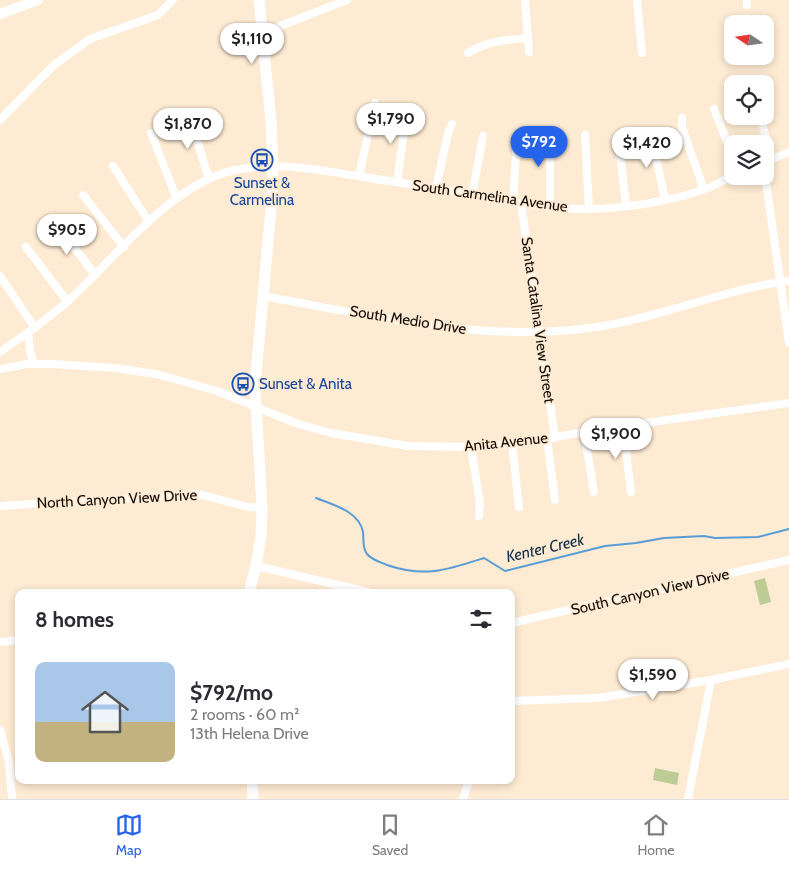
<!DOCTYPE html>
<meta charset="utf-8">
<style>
:root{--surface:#fff;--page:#f2f2f3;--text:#2b2b33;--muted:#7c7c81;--line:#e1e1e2;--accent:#2563eb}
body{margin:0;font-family:Cabin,sans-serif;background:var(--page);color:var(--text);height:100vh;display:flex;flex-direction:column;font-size:19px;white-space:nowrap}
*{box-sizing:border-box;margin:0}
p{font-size:16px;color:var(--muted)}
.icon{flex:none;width:28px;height:28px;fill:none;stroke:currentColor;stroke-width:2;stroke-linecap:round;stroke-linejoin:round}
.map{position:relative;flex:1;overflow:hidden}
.drawer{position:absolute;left:15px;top:589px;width:500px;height:195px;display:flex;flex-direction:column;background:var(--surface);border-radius:10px;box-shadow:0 2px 8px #0003}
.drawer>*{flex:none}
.needle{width:32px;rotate:283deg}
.buttons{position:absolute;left:724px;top:15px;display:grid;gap:10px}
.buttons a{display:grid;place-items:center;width:50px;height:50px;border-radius:10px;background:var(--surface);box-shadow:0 2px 8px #0003;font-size:25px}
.price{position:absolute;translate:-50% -42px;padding:0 11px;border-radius:18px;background:#fff;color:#222;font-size:16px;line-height:32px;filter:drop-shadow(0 1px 2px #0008)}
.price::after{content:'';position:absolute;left:50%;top:30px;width:15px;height:11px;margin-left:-8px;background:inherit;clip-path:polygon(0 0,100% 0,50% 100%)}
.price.on{background:var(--accent);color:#fff}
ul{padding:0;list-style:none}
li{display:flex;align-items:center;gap:15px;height:125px;padding:0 20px}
li span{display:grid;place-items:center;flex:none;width:140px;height:100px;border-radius:10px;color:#555}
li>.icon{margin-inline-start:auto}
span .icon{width:60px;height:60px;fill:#fffc;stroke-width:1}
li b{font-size:21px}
h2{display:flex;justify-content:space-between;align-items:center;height:60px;padding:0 20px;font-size:21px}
.tab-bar{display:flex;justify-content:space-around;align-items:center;height:70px;border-top:1px solid var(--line);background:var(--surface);font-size:14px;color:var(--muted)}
.tab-bar a{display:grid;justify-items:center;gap:2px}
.tab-bar .on{color:var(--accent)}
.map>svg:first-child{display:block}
</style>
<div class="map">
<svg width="789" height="799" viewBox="0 0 789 799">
<rect width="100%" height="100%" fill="#feebd3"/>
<g fill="#bdcb95">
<path d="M765 578 771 602 760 605 754 581Z"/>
<path d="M655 768 679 773 677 785 653 780Z"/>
</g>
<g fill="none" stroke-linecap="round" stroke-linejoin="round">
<path stroke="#579cd4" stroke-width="2" d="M316 498C333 505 359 511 363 532 364 540 362 547 367 554 372 560 380 562 387 565 425 578 447 570 484 558L505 571 605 546 636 543 664 538 704 536 715 538 758 537 789 529"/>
<g stroke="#fff" stroke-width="8">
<path d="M525 0 529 52"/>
<path d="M637 0 642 53"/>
<path d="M747 5V0"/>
<path d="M262 33 347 0"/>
<path d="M468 53C487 41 506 40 528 38"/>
<path d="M714 109 732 154"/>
<path d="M189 115 209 179"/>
<path d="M760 116 772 159"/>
<path d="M682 118V127L704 190"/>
<path d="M0 120 54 65 90 39 158 15 173 0"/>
<path d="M151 133 176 197"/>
<path d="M651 134 665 200"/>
<path d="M585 135 589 209"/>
<path d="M618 135 626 206"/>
<path d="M765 162 789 152"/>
<path d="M113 166 149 222"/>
<path d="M765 175 789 343"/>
<path d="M359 176 375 103"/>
<path d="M397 182 407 111"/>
<path d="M436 188 448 133 452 124"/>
<path d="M83 195 124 247"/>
<path d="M472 196 483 136"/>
<path d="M513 203 517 138"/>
<path d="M521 203 555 438"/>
<path d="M550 207V144L554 133"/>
<path d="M56 223 95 275"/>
<path d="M26 247 67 301"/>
<path d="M0 276 35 328"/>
<path d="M262 296C372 315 485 344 597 327 638 321 678 307 719 296 741 290 765 283 789 281"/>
<path d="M28 333 30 351 34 364"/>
<path d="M0 352C23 336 47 320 68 301 116 258 170 184 235 170 276 161 322 170 363 177 387 181 411 184 435 188 486 197 536 209 588 209 622 209 671 201 703 190 713 186 723 181 732 176"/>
<path d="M0 369 27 364H52L115 368 156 374 217 391 298 424 331 433 408 446 471 447 512 444 623 426 789 403"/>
<path d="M623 426 631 492"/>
<path d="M584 432 594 492"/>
<path d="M547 439 555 500"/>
<path d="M512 444 519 507"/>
<path d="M471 447 480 504 479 516"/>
<path d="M0 506 199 494 248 507 262 508"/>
<path d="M256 566 368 592"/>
<path d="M511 623 789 560"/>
<path d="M0 642 19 640"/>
<path d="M511 701 598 698 711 680 789 664"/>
<path d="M0 730 9 762 12 799"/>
<path d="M463 799 469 780"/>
<path d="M688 799 711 680"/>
</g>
<path stroke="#fff" stroke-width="10" d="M0 14 38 0"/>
<g stroke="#fff" stroke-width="11">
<path d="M249 592 256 566 261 536 262 508 255 386 272 197 273 166 271 122 259 0"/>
<path d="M252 780 253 799"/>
</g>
</g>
<defs>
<g id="bus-ring" transform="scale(1.125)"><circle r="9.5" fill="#feebd3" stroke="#1a4fb4" stroke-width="1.5"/><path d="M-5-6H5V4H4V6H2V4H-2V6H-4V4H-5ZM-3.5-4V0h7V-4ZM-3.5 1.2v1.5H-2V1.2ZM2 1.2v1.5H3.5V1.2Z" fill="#1a4fb4"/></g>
</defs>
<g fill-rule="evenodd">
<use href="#bus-ring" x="262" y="160"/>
<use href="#bus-ring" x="243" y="384"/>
</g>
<g text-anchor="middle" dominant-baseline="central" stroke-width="4" stroke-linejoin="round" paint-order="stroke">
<g font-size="15" fill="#164399" stroke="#feebd3">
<text x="262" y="183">Sunset &amp;<tspan x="262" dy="17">Carmelina</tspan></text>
<text x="259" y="384" text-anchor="start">Sunset &amp; Anita</text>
</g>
<g font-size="15" fill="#110b04" stroke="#feebd3">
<text transform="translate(490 196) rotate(8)">South Carmelina Avenue</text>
<text transform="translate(408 320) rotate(9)">South Medio Drive</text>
<text transform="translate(538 320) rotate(82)">Santa Catalina View Street</text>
<text transform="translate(506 442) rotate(-6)">Anita Avenue</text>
<text transform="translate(117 499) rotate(-3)">North Canyon View Drive</text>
<text transform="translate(650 592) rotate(-13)">South Canyon View Drive</text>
</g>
<g font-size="16" font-style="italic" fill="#102e45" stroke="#feebd3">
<text transform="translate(545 548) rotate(-13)">Kenter Creek</text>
</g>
</g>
</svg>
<div class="buttons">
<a><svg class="needle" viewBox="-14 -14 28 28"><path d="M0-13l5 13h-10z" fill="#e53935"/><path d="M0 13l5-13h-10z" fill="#7c7c81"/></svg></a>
<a><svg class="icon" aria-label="locate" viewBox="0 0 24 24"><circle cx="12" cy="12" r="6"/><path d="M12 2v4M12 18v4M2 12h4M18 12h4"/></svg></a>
<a><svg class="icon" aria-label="layers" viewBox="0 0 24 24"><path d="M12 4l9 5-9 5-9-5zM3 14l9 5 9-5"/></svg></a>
</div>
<b class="price" style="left:252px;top:65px">$1,110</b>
<b class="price" style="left:391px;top:145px">$1,790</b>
<b class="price" style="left:188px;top:150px">$1,870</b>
<b class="price on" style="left:539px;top:168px">$792</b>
<b class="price" style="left:647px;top:169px">$1,420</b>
<b class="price" style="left:67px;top:256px">$905</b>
<b class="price" style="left:616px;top:460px">$1,900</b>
<b class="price" style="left:653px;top:701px">$1,590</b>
<section class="drawer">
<h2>8 homes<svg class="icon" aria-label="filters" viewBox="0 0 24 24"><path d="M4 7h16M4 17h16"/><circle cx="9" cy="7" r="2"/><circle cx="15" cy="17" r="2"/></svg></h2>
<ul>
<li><span style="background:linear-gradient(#a9c7e8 60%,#c2b280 0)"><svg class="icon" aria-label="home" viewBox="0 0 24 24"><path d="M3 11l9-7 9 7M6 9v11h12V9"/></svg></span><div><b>$792/mo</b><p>2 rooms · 60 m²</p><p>13th Helena Drive</p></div></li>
</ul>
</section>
</div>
<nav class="tab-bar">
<a class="on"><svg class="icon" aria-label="map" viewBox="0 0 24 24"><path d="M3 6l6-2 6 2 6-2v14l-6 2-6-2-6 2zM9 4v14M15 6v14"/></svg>Map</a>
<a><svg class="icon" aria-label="saved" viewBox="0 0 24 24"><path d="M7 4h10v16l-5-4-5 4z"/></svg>Saved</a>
<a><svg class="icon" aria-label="home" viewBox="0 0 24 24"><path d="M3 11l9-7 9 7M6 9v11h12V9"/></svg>Home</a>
</nav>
